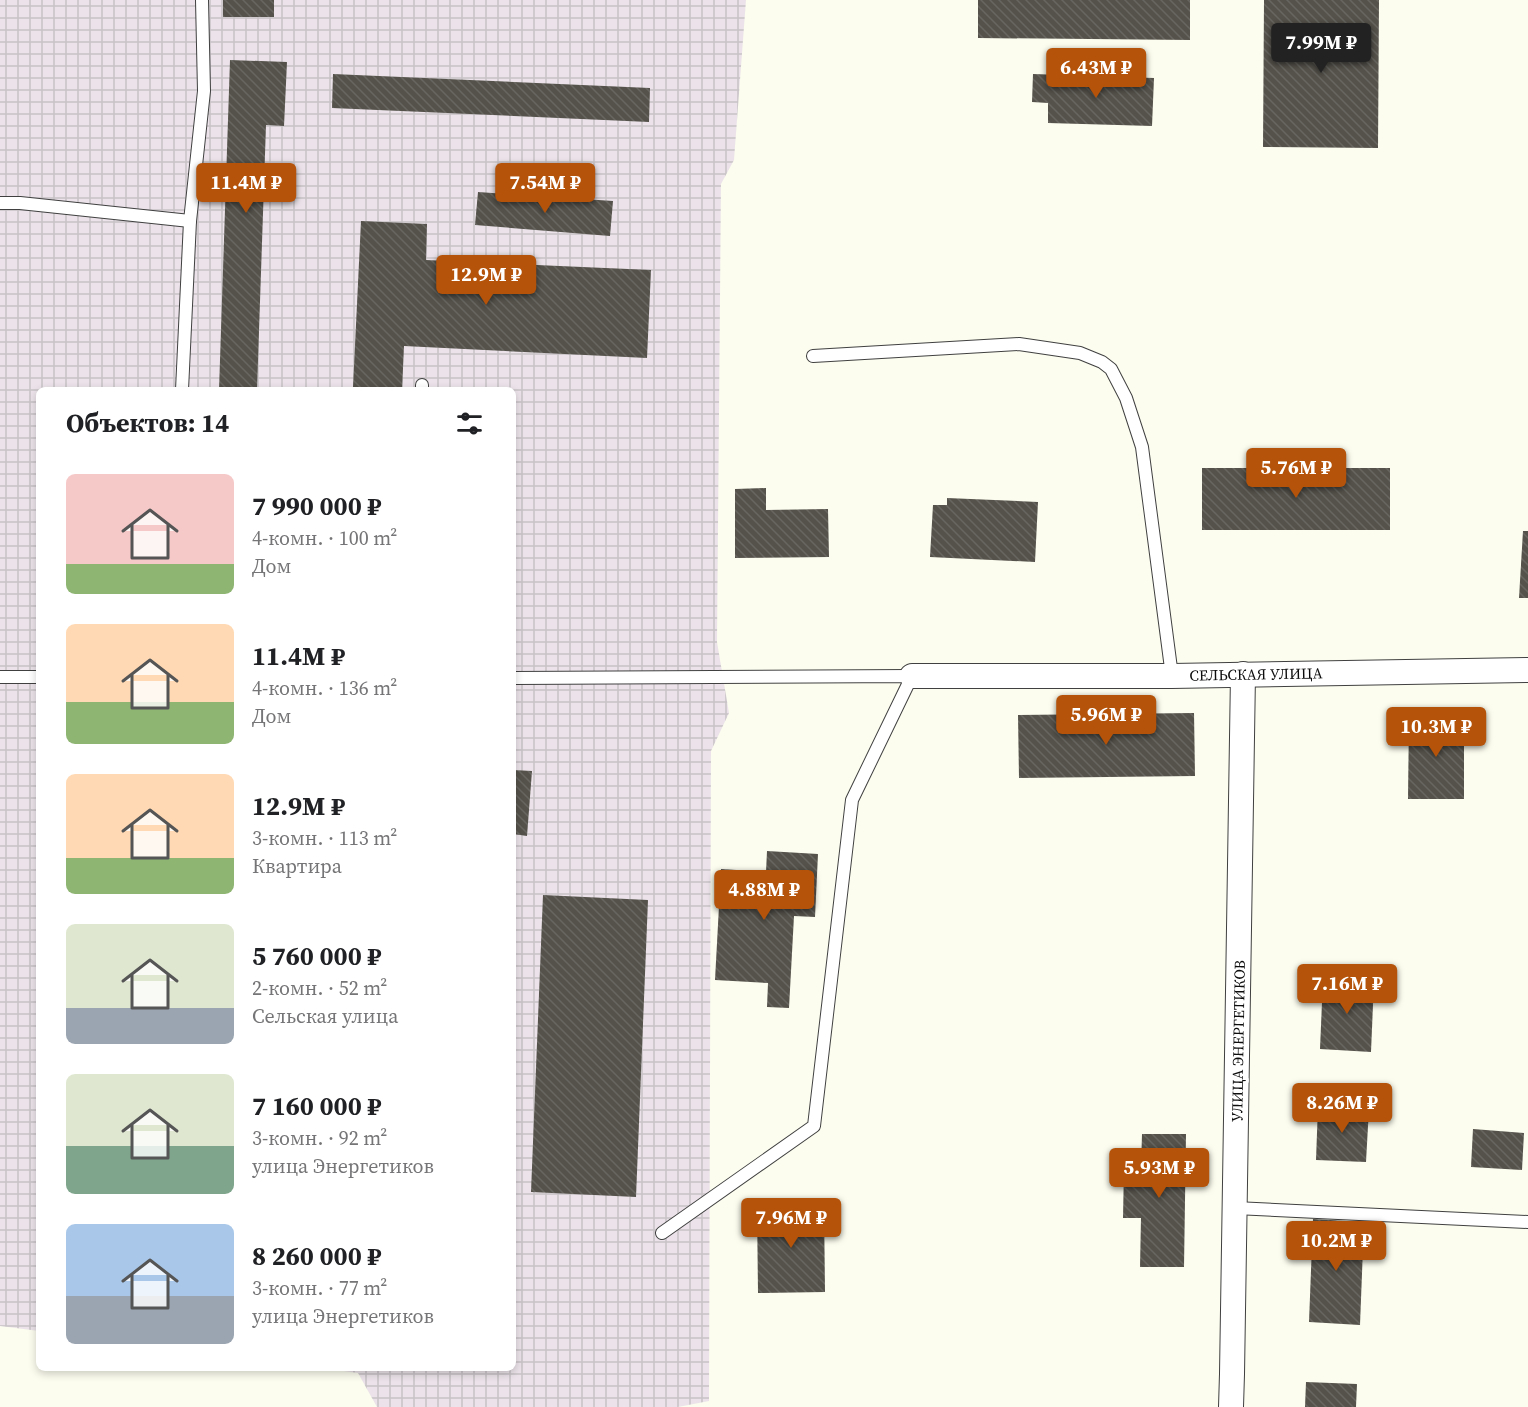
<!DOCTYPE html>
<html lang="ru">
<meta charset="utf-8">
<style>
:root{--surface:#fff;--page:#f6f6f6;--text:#202124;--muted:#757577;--accent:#b45309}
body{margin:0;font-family:"Source Serif 4",serif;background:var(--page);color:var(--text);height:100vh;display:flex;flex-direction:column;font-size:22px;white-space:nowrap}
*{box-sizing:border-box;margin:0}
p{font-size:20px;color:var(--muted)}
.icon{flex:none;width:33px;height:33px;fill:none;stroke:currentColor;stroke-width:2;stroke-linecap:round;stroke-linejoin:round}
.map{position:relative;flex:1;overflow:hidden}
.side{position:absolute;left:36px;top:387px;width:480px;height:984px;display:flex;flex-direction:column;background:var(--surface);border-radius:9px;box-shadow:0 3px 9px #0003}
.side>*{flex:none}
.price{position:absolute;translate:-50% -51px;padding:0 14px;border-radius:6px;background:var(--accent);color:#fff;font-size:20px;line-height:39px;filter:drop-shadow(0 2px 3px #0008)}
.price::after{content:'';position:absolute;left:50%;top:36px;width:18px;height:14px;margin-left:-9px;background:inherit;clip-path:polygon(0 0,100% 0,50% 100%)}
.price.current{background:#222;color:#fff}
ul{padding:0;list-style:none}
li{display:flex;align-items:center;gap:18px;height:150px;padding:0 30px}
li span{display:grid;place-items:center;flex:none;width:168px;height:120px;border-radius:9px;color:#555}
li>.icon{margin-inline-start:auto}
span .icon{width:72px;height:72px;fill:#fffc;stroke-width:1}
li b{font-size:26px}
h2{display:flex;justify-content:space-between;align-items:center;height:72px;padding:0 30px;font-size:26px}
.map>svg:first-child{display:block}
</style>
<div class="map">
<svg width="1528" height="1407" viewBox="0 0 1528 1407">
<defs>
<pattern id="industrial-grid" width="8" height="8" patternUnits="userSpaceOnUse" patternTransform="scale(1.5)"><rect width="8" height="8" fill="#ebe3e9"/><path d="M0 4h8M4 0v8" fill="none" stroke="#c8c2c7"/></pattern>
<pattern id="building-back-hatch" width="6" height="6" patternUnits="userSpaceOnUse" patternTransform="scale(1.5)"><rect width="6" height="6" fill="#55524b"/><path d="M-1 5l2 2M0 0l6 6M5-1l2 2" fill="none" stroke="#686660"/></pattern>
</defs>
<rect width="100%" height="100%" fill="#fcfdef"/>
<path fill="url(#industrial-grid)" d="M0 0H746L734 160 721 184 717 642 729 713 711 751 709 1401 678 1407H377L358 1373 321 1368H513V390H39V1331L0 1326Z"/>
<g fill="url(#building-back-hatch)">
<rect x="223" y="0" width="51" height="17"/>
<path d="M978 0H1190V40L978 38Z"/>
<path d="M1264 0H1379L1378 148 1263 147Z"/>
<path d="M230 60 287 62 284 126 266 125 257 390H219Z"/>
<path d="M333 74 650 88 649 122 332 108Z"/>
<path d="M1033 74 1154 78 1152 126 1048 123V103L1032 102Z"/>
<path d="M478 192 613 201 610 236 475 225Z"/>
<path d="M361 221 427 224 426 260 651 270 647 358 404 346 402 390 353 387Z"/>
<rect x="1202" y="468" width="188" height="62"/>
<path d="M766 488V510L828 509 829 557 735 558V489Z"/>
<path d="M947 498 1038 502 1035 562 930 557 933 505H947Z"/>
<path d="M1523 531H1528V598H1519Z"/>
<path d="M1194 713 1195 776 1019 778 1018 715Z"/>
<path d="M1409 717H1464V799H1408Z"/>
<path d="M513 770 532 771 527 836 513 834Z"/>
<path d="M767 851 818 854 815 917 794 916 789 1008 767 1007 768 983 715 980 721 869 766 872Z"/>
<path d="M543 895 648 900 636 1197 531 1192Z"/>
<path d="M1323 979 1374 981 1371 1052 1320 1049Z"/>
<path d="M1318 1106 1369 1108 1366 1162 1316 1160Z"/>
<path d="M1473 1129 1524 1133 1522 1170 1471 1167Z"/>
<path d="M1142 1134H1186L1184 1267H1140L1141 1218H1123L1124 1167 1141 1168Z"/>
<path d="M824 1205 825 1292 758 1293 757 1206Z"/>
<path d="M1313 1219 1364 1222 1360 1325 1309 1322Z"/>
<path d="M1306 1382 1357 1384 1356 1407H1305Z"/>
</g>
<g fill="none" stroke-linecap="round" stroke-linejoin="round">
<g stroke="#404040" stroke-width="14">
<g id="lane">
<path d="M0 203H20L190 221"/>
<path d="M813 356 1019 344 1080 353 1102 362 1111 369 1126 398 1142 447 1172 676"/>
<path d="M182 390 190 221 204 91 202 0"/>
<path d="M422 390V385"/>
<path d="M0 677H39"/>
<path d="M513 678 912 676 852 800 814 1126 662 1233"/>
<path d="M1235 1208 1528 1222"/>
</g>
</g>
<g stroke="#404040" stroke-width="26">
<g id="street">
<path d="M912 676H1172L1528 670"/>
<path d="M1231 1407 1232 1374 1243 674"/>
</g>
</g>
<use href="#lane" stroke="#fff" stroke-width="12"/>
<use href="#street" stroke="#fff" stroke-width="24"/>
</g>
<g text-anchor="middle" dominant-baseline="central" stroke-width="6" stroke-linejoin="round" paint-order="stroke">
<g font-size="15" fill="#0d0d0d" stroke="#fff">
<text transform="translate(1256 674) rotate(-1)">СЕЛЬСКАЯ УЛИЦА</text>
<text transform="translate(1238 1041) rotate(-89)">УЛИЦА ЭНЕРГЕТИКОВ</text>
</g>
</g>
</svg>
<b class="price current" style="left:1321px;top:74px">7.99M ₽</b>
<b class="price" style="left:1096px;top:99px">6.43M ₽</b>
<b class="price" style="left:246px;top:214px">11.4M ₽</b>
<b class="price" style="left:545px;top:214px">7.54M ₽</b>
<b class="price" style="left:486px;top:306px">12.9M ₽</b>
<b class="price" style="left:1296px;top:499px">5.76M ₽</b>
<b class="price" style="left:1106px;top:746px">5.96M ₽</b>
<b class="price" style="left:1436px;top:758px">10.3M ₽</b>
<b class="price" style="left:764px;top:921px">4.88M ₽</b>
<b class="price" style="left:1347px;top:1015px">7.16M ₽</b>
<b class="price" style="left:1342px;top:1134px">8.26M ₽</b>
<b class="price" style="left:1159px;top:1199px">5.93M ₽</b>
<b class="price" style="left:791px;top:1249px">7.96M ₽</b>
<b class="price" style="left:1336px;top:1272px">10.2M ₽</b>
<section class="side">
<h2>Объектов: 14<svg class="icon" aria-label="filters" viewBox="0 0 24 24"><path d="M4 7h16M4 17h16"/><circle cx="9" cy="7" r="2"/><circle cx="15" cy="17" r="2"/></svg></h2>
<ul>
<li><span style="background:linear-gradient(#f6c9c9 75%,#8fb573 0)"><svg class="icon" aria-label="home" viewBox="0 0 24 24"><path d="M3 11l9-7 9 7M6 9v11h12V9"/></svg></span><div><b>7 990 000 ₽</b><p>4-комн. · 100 m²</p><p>Дом</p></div></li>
<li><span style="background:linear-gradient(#ffd9b3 65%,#8fb573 0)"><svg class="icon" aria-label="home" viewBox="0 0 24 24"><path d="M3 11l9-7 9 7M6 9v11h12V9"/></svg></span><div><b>11.4M ₽</b><p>4-комн. · 136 m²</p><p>Дом</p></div></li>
<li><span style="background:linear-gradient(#ffd9b3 70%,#8fb573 0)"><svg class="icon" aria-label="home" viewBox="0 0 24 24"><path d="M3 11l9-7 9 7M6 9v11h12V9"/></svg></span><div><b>12.9M ₽</b><p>3-комн. · 113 m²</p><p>Квартира</p></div></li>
<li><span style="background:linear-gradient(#dfe7d0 70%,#9aa5b1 0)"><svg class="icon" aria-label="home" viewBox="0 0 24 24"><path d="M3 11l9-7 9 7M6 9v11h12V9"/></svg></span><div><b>5 760 000 ₽</b><p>2-комн. · 52 m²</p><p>Сельская улица</p></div></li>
<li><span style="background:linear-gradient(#dfe7d0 60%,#7fa58c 0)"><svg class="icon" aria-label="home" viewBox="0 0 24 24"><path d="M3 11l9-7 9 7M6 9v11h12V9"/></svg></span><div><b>7 160 000 ₽</b><p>3-комн. · 92 m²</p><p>улица Энергетиков</p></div></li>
<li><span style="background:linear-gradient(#a9c7e8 60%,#9aa5b1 0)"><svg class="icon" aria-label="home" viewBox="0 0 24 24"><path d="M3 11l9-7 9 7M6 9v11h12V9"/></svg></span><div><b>8 260 000 ₽</b><p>3-комн. · 77 m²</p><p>улица Энергетиков</p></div></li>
</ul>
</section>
</div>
